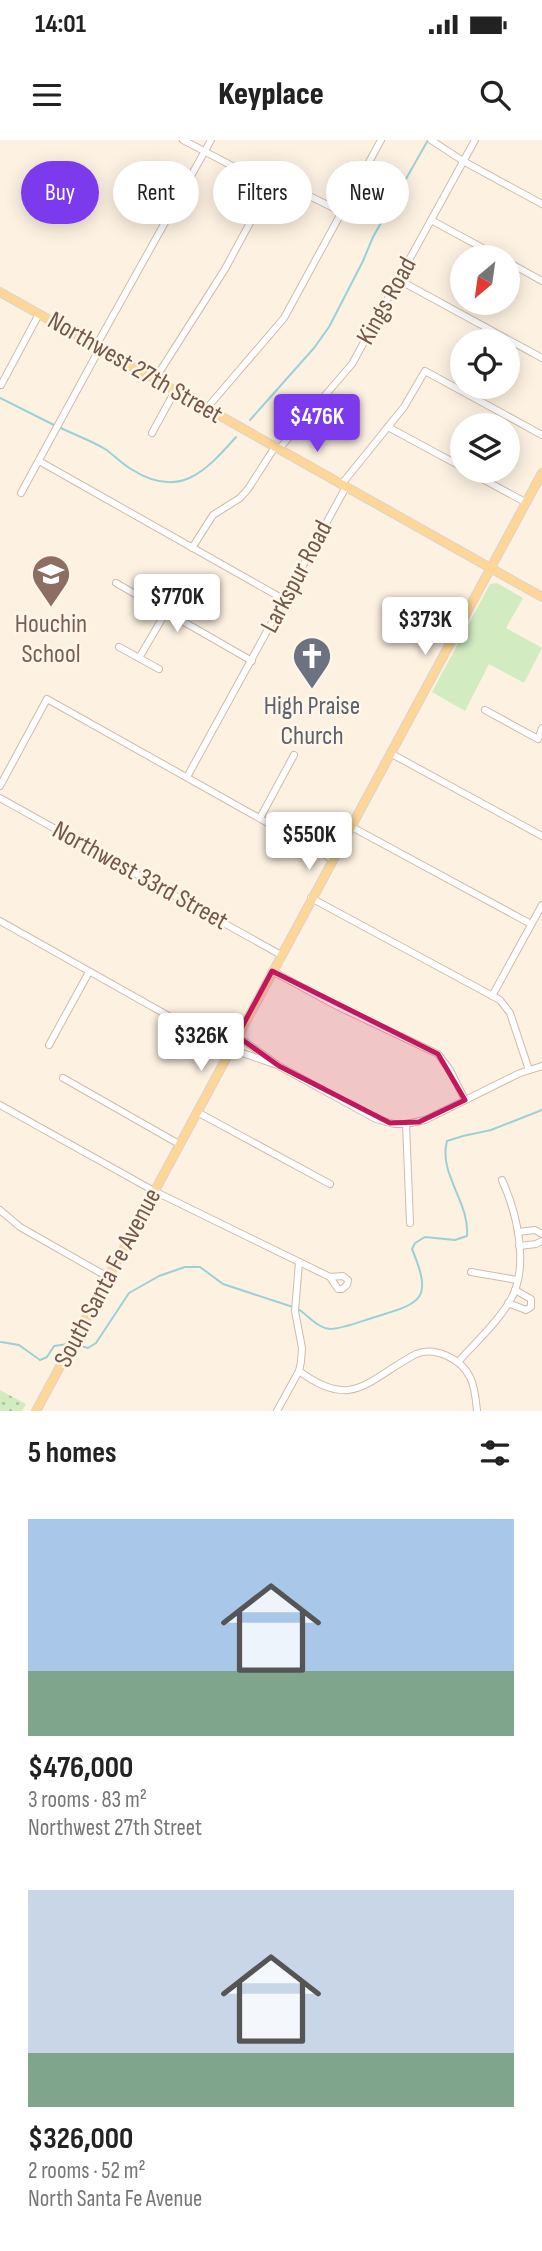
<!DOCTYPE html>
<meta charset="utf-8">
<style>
:root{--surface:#fff;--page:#f2f2f2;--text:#222;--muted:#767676;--accent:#7c3aed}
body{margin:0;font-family:"Sofia Sans Condensed",sans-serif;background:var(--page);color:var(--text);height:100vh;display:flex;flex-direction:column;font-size:26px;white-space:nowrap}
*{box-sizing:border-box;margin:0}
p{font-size:23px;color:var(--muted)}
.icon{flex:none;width:38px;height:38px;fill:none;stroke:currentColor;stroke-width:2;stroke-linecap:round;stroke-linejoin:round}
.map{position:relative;height:1271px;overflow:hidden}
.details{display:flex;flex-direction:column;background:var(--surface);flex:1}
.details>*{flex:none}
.guide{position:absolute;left:21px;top:21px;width:500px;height:63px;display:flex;gap:14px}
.needle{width:46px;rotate:209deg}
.tools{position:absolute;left:450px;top:105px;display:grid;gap:14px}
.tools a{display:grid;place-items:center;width:70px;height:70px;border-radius:50%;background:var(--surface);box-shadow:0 4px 18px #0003;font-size:35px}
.price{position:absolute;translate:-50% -60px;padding:0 16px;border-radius:7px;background:#fff;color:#222;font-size:23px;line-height:46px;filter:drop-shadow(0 2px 4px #0008)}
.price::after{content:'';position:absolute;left:50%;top:42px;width:21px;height:16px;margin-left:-10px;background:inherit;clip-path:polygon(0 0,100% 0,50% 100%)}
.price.on{background:var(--accent);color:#fff}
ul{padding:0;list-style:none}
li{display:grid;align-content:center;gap:14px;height:371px;padding:0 28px}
li span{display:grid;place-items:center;height:217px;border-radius:0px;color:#555}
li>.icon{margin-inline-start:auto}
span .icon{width:126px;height:126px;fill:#fffc;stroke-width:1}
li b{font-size:30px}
h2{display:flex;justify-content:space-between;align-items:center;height:84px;padding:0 28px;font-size:30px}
.chip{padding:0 24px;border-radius:32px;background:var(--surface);box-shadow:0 4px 18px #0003;font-size:24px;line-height:63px}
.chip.on{background:var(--accent);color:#fff}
.status{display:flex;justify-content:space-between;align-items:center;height:49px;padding:0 35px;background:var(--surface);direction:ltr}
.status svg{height:19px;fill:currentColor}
header{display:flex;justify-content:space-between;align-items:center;height:91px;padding:0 28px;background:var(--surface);font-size:32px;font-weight:800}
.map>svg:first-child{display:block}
</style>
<div class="status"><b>14:01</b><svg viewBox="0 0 49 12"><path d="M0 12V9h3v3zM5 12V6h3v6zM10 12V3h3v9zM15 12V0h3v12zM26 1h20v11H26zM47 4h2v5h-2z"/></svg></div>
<header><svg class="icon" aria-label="menu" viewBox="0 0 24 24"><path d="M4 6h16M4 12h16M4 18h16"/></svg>Keyplace<svg class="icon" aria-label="search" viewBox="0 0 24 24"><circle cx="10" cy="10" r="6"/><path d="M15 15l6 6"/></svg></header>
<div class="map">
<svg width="542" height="1271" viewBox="0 0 542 1271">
<defs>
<pattern id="park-dots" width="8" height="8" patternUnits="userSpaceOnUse" patternTransform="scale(1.75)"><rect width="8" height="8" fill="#d2ebc0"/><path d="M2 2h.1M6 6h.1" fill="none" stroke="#afc19e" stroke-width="1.8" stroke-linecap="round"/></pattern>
</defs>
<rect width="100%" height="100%" fill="#fdf2e2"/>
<path fill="#d2ebc0" d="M497 443 523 458 506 488 542 508 524 543 489 524 465 571 432 552 490 444Z"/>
<path fill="url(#park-dots)" d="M0 1250 26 1264 22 1271H0Z"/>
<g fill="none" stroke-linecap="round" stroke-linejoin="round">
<g stroke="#9cd0d9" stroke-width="2">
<path d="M0 258 56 286"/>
<path d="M250 280 314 208 329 187 363 121 373 97 428 0"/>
<path d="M61 288C75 295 92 301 105 309 114 315 121 323 131 329 179 360 205 332 236 297"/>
<path d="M298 1169C308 1175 317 1188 330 1189 341 1189 362 1181 372 1178 420 1163 434 1162 412 1109L415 1103 425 1097 455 1100 467 1096C470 1062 438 1034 447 1001L463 996 491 990 542 970"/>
<path d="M1 1202 19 1205 40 1220 47 1217 54 1206 68 1204"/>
<path d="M74 1204 88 1208 96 1203 129 1153 159 1136 185 1127H200L223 1144 293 1167"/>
</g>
<g stroke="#d0bbab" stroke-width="8">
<g id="minor">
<path d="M183 0 240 30 299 51 342 72"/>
<path d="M431 0 463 21 542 64"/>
<path d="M431 80 499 117"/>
<path d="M508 122 542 141"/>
<path d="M399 140 542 218"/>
<path d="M96 206 211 0"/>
<path d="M155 239 225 129 272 42"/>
<path d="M1 245 39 174"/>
<path d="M207 268 284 178 381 0"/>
<path d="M388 287 462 327"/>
<path d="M152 293 175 251"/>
<path d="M279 309 352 224 475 0"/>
<path d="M39 321 285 460"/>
<path d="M468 331 525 362"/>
<path d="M341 345 404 267 425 231 542 295"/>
<path d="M21 353 100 208"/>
<path d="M192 408 213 375 240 358 248 349 275 307"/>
<path d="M116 443 252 521"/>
<path d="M119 507 159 529"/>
<path d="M139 518 166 472"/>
<path d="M485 570 538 599 542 588"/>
<path d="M390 613 542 696"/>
<path d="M187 637 346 347"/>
<path d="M0 646 47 559 332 719"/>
<path d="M0 658 281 815"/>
<path d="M260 678 294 615"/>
<path d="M350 686 531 784"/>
<path d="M311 758 500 860 510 873 529 930"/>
<path d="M0 781 222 906 277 925"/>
<path d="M272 831 337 866 438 914 450 930 465 960"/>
<path d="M492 856 542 765"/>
<path d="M237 896 279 926 376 979 394 984H406L425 980 520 933 542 926"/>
<path d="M49 905 89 832"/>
<path d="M63 938 179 1004"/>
<path d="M0 965 154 1051 330 1137 338 1149H342L347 1145 348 1140 343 1136 330 1137"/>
<path d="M197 972 330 1044"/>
<path d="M406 984 410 1083"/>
<path d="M0 1070 20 1087 108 1137"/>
<path d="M518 1092 535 1090 542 1094"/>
<path d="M519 1106 536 1104 542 1101"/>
<path d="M471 1132 517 1140"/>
<path d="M508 1163 526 1170 531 1167V1159L515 1150"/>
<path d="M458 1222C475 1203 497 1183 510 1161 530 1127 517 1073 502 1040"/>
<path d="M299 1231C353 1271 367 1240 416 1214 435 1206 461 1219 470 1237 475 1247 476 1260 477 1271"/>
<path d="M277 1271 299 1231 301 1222 302 1208 295 1171 299 1122"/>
</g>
</g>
<g stroke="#dbd3cf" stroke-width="10">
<g id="major">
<path d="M0 152 542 457"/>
<path d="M36 1271 542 333"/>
</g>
</g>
<use href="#minor" stroke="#fff" stroke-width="6"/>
<use href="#major" stroke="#fed698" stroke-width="8"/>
</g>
<path fill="#c2185b" fill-opacity="0.2" stroke="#c2185b" stroke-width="5" stroke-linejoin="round" d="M272 831 438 914 465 960 419 982 390 983 279 926 237 896Z"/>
<defs>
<g id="school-pin" transform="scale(2.0125)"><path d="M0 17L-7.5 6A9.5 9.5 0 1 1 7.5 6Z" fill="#8d6e63" stroke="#fff6e9"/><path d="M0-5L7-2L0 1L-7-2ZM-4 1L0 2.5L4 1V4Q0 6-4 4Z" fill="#fff"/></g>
<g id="church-pin" transform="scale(2.0125)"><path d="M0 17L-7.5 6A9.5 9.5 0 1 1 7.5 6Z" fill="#6b7280" stroke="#fff6e9"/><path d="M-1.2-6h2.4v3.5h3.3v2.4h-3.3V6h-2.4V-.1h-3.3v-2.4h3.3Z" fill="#fff"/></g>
</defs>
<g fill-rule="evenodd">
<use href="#school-pin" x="51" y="434"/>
<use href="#church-pin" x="312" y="516"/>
</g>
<g text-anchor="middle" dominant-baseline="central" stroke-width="5" stroke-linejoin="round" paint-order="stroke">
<g font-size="26" fill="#755747" stroke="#fff6e9">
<text transform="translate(387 161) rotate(-61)">Kings Road</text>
<text transform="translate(135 228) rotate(30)">Northwest 27th Street</text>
<text transform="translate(297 437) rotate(-62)">Larkspur Road</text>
<text transform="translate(140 736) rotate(29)">Northwest 33rd Street</text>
<text transform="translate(108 1138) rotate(-62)">South Santa Fe Avenue</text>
</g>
<g font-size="26" fill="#785e54" stroke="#fff6e9">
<text x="51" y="484">Houchin<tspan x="51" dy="30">School</tspan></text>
</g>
<g font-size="26" fill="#5b616d" stroke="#fff6e9">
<text x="312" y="566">High Praise<tspan x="312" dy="30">Church</tspan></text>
</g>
</g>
</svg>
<div class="tools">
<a><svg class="needle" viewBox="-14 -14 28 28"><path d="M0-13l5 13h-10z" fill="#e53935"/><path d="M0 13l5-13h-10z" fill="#767676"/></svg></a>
<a><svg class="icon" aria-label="locate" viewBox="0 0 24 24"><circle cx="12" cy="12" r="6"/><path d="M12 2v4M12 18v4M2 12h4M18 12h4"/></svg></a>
<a><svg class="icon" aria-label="layers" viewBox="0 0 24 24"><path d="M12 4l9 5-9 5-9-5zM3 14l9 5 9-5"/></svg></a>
</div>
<b class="price on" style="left:317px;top:314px">$476K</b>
<b class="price" style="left:177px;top:494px">$770K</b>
<b class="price" style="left:425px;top:517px">$373K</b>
<b class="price" style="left:309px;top:732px">$550K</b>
<b class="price" style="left:201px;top:933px">$326K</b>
<div class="guide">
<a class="chip on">Buy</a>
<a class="chip">Rent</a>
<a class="chip">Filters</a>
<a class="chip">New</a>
</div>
</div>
<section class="details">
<h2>5 homes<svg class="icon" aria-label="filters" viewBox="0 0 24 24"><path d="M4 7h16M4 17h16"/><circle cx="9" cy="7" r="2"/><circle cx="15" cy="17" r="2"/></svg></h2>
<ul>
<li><span style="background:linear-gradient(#a9c7e8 70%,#7fa58c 0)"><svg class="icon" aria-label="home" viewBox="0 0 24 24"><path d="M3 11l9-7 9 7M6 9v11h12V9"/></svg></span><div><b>$476,000</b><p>3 rooms · 83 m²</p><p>Northwest 27th Street</p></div></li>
<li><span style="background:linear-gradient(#c9d6e8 75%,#7fa58c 0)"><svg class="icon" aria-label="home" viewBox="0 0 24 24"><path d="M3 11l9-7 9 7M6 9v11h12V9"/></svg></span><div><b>$326,000</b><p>2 rooms · 52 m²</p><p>North Santa Fe Avenue</p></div></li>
</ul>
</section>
